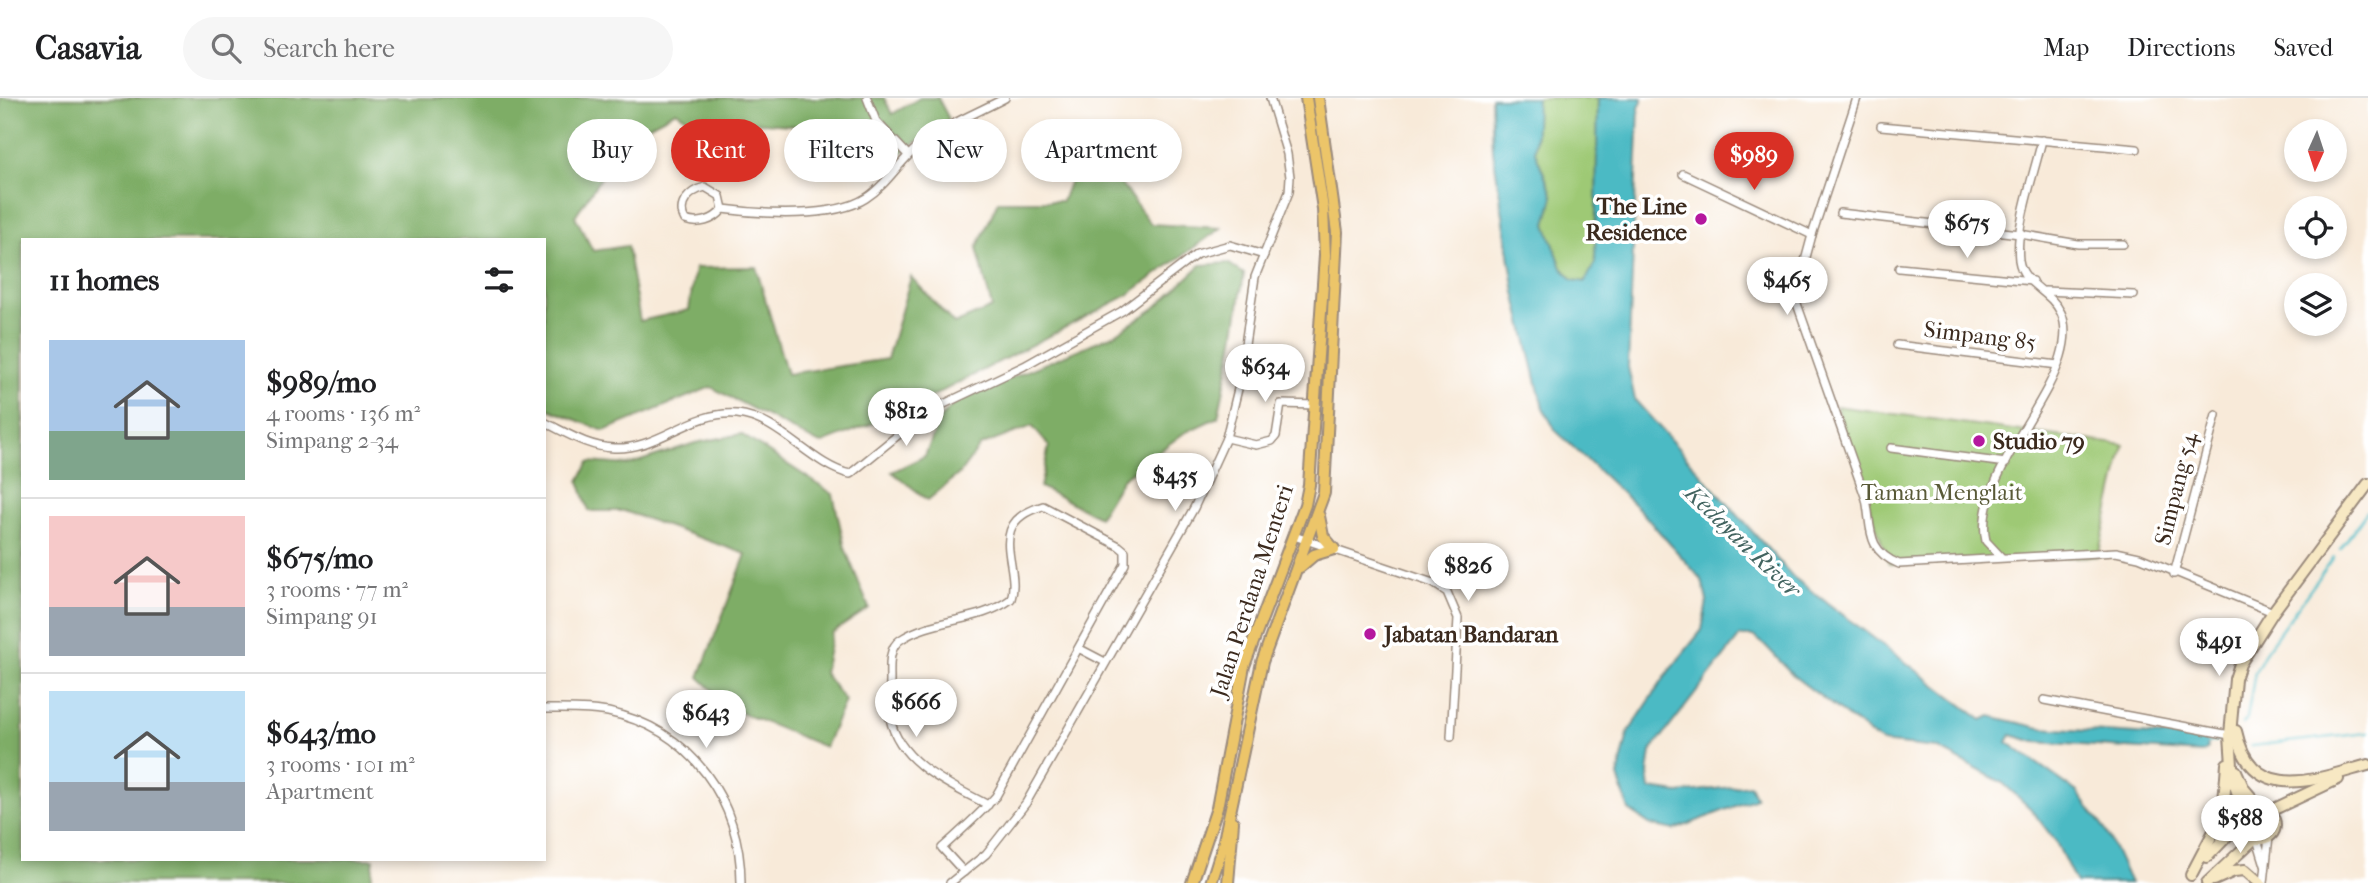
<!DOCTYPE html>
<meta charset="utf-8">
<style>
:root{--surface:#fff;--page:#f6f6f6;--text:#202124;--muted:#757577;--line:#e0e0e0;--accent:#d93025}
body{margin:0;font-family:"IM FELL French Canon",serif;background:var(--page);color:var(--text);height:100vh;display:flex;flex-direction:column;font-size:26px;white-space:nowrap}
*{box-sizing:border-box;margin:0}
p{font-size:23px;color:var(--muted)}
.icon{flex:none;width:38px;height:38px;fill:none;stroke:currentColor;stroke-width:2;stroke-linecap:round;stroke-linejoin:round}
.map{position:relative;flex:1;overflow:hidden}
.details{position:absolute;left:21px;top:140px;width:525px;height:623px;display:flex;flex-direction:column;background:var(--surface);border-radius:0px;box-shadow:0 4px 10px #0003}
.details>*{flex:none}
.guide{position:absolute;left:567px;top:21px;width:665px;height:63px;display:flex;gap:14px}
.needle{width:46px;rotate:183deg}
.fabs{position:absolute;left:2284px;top:21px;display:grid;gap:14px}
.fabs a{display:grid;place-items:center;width:63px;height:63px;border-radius:50%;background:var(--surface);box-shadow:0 4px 10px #0003;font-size:35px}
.price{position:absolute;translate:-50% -60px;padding:0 16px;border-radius:24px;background:#fff;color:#222;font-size:23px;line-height:46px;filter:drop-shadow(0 2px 4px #0008)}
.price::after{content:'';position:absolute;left:50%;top:42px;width:21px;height:16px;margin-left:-10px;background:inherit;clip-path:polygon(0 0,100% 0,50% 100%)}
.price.current{background:var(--accent);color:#fff}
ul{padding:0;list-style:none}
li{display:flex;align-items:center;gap:21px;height:175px;padding:0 28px}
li+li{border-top:2px solid var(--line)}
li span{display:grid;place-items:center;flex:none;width:196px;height:140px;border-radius:0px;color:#555}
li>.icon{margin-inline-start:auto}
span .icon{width:84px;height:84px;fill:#fffc;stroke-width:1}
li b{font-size:30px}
h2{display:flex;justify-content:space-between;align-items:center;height:84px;padding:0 28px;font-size:30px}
.pill{padding:0 24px;border-radius:32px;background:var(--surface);box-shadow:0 4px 10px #0003;font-size:24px;line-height:63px}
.pill.current{background:var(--accent);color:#fff}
header{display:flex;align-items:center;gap:42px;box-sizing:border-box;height:98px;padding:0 35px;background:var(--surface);border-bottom:2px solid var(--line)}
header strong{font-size:33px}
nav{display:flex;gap:38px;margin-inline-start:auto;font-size:24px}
.search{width:490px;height:63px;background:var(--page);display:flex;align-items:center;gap:18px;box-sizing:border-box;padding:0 24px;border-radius:38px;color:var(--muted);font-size:26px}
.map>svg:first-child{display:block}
</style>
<header>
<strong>Casavia</strong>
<div class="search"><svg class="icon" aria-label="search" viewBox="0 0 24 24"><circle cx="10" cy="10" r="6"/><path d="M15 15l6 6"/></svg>Search here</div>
<nav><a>Map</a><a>Directions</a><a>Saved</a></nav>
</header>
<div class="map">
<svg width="2368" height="785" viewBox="0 0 2368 785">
<rect width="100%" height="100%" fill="#fff"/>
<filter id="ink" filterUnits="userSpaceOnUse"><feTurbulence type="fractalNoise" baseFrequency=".0143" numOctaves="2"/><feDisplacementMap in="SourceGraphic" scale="14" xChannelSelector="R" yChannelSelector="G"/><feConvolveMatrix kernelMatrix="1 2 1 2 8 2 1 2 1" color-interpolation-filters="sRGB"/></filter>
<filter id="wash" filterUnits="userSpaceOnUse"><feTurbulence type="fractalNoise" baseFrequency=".00686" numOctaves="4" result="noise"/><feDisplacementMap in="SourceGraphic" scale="28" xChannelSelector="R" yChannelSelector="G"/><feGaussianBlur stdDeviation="1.57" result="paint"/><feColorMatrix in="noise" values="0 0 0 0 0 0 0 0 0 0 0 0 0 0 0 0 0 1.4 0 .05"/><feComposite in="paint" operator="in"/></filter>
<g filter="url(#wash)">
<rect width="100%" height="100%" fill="#f8ead9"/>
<g fill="#9ec975" stroke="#6c7a4a" stroke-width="2">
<path d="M1537 0H1598L1595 165 1586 184 1573 182 1562 170 1546 126 1553 98 1535 54Z"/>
<path d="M1836 308 2124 347 2098 458 1889 466Z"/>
</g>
<g fill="#7ead66" stroke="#5c6c42" stroke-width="2">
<path d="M0 0H884L892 16 920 0H938L949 21 882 69 860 33 729 22 706 33 676 13 629 38 575 118 593 153 627 148 640 223 689 212 695 170 756 169 787 276 887 261 911 179 954 226 992 210 977 150 998 103H1062L1078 61 1103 62 1151 126 1221 130 1128 197 902 314 820 346 711 289 604 333 544 309V142H23V761H374L371 785H0Z"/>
<path d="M1228 165 1244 176 1233 248 1218 319 1184 335 1122 381 1099 419 1040 389 1049 348 1032 328 980 348 960 375 928 402 892 374 925 358 940 321 956 303 1115 236 1155 210 1201 167Z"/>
<path d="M741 336 833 396 845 450 869 510 832 535 824 575 845 603 825 649 732 611 699 579 746 456 624 413H589L579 383 589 364 628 367 695 345Z"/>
</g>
<path fill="#4cbac4" stroke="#447271" stroke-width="2" d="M1491 0H1537L1535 54 1553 98 1546 126 1562 170 1573 182 1585 184 1595 165 1598 0H1643L1639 10 1628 269 1635 302 1793 479 1982 622 1990 618 2040 630 2201 640 2207 644 2208 651 2202 655 2035 644 2011 637 2007 644 2077 694 2106 733 2130 785H2076L2056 744 2030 710 2003 685 1937 650 1881 644 1795 579 1765 547 1753 538H1740L1651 653 1648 675 1650 691 1678 695 1750 687 1756 700 1674 732 1651 727 1629 712 1618 679 1628 635 1669 573 1702 532 1707 503 1702 482 1640 412 1556 333 1543 310 1515 195 1493 53Z"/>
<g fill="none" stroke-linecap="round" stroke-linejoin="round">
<g stroke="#4cbac4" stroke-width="2.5">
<path d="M2340 451 2368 412"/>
<path d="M2243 626 2247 620 2255 574 2266 553 2334 459"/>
<path d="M2204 646 2218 642"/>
<path d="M2251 648 2368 635"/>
</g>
</g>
</g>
<g filter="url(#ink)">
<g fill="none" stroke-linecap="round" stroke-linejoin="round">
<g stroke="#9a8a7c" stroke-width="10">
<g id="street">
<path d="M867 0 876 23 908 57"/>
<path d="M1857 0 1812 137 1795 200 1866 401C1872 429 1865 452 1899 466L2116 454 2139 459 2273 514"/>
<path d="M1881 28 2137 51"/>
<path d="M1683 76 1812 137"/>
<path d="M705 89 720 98 723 111C714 123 698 127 685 122 676 106 690 93 705 89Z"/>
<path d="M723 111C760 116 834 121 866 100 887 87 900 62 920 47 945 27 977 15 1005 0"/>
<path d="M1840 115 2020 136 2078 146H2123"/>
<path d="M1899 170 2032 183"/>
<path d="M2045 193 2134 197"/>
<path d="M1897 247 2058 267"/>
<path d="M544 324C567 335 588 349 614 350 659 352 691 312 737 316 779 320 811 367 850 376L925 315 1024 268 1122 213 1197 156 1230 147 1264 157"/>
<path d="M1226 340 1256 347 1272 343 1276 338 1281 306 1316 307"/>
<path d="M1891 350 2006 365"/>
<path d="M1294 438 1433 485 1447 494 1458 520 1451 639"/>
<path d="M2001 459 1986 443C1973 387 2046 311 2061 258 2080 193 2024 198 2019 162 2015 127 2034 77 2042 42"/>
<path d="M2174 476 2216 317"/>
<path d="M1080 551 1105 564"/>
<path d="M2044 602 2230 637"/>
<path d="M544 611C566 611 587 610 608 614 691 631 741 703 741 785"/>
<path d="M2257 741 2265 767"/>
<path d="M964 774 942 750C961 733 979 717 996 698L1125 466V453L1119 448 1043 408C983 425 1022 468 1011 501 979 525 932 520 900 542 888 550 890 569 890 582 890 594 888 608 890 620 899 666 951 687 988 707"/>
<path d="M950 785 986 756 1026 705 1194 410 1226 340 1239 287 1255 179 1289 94 1290 79 1287 56 1270 0"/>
<path d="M2264 785 2269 738"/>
</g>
</g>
<g stroke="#9a8a7c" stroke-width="14">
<g id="secondary">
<path d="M2236 633C2252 708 2316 681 2368 667"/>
<path d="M2236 673 2244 691 2262 712"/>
<circle cx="2261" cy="727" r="14"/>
<path d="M2268 714 2338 681"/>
<path d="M2247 722 2233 682 2230 637 2235 581 2240 566 2273 514 2368 386"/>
<path d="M2207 759 2230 735 2247 724"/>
<path d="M2191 777 2223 716 2227 666"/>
<path d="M2214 782 2234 773 2245 772 2260 785"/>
<path d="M2207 785 2255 740"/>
</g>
</g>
<g stroke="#9a8a7c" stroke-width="14">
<g id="primary">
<path d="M1319 418 1323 438 1334 451"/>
<path d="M1300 469 1314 457 1334 451"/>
<path d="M1192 785 1217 710 1244 568 1305 407 1309 387 1325 157 1323 111 1306 0"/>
<path d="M1211 785 1223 747 1262 564 1324 395 1337 134 1318 0"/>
<path d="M1228 785 1233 724"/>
</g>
</g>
<use href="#street" stroke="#fff" stroke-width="7"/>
<use href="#secondary" stroke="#f7e8c3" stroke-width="10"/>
<use href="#primary" stroke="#ecc569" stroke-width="10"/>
</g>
</g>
<g fill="#b5179e" stroke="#fff" stroke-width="2.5">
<circle cx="1701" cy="121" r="7"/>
<circle cx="1979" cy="343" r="7"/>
<circle cx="1370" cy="536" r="7"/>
</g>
<g text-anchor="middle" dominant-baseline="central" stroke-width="7" stroke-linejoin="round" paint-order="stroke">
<g font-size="23" font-weight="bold" fill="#3b2a1e" stroke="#fff" text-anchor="start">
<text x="1687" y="108" text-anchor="end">The Line<tspan x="1687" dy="26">Residence</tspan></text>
<text x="1993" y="343">Studio 79</text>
<text x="1384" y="536">Jabatan Bandaran</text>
</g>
<g font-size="23" fill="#3b2a1e" stroke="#fff">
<text transform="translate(1980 238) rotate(7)">Simpang 85</text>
<text transform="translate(2176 391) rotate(-76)">Simpang 54</text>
<text transform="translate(1252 493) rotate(-72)">Jalan Perdana Menteri</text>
</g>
<g font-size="23" fill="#595a38" stroke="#fff">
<text x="1942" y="394">Taman Menglait</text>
</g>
<g font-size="24" font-style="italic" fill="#426460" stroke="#fff">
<text transform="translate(1743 443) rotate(44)">Kedayan River</text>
</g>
</g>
</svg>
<div class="fabs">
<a><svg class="needle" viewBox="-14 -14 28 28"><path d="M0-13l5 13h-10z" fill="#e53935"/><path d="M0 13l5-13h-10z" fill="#757577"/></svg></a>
<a><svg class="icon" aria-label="locate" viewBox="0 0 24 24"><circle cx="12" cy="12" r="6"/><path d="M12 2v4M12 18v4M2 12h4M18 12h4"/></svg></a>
<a><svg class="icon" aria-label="layers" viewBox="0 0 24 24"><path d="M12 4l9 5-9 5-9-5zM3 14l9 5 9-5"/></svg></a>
</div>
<b class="price current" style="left:1754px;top:94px">$989</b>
<b class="price" style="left:1967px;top:162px">$675</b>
<b class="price" style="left:1787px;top:219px">$465</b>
<b class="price" style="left:1265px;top:306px">$634</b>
<b class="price" style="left:906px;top:350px">$812</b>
<b class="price" style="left:1175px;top:415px">$435</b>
<b class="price" style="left:1468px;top:505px">$826</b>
<b class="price" style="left:2219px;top:580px">$491</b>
<b class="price" style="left:916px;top:641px">$666</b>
<b class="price" style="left:706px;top:652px">$643</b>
<b class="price" style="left:2240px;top:757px">$588</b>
<div class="guide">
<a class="pill">Buy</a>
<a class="pill current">Rent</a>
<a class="pill">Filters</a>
<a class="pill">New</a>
<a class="pill">Apartment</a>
</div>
<section class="details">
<h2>11 homes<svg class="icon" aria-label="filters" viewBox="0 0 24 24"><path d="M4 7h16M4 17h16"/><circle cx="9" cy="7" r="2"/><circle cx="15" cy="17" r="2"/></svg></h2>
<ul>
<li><span style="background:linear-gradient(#a9c7e8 65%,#7fa58c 0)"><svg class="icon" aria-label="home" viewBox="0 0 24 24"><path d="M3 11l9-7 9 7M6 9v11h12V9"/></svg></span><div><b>$989/mo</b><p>4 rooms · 136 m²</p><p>Simpang 2-34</p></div></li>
<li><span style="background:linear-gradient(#f6c9c9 65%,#9aa5b1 0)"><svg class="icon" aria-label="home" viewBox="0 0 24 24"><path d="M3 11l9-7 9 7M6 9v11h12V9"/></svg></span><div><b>$675/mo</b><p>3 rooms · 77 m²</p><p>Simpang 91</p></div></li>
<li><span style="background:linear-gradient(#bfe0f5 65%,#9aa5b1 0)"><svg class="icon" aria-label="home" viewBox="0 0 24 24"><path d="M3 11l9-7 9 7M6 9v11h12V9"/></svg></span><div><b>$643/mo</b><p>3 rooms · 101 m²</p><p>Apartment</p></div></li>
</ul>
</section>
</div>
